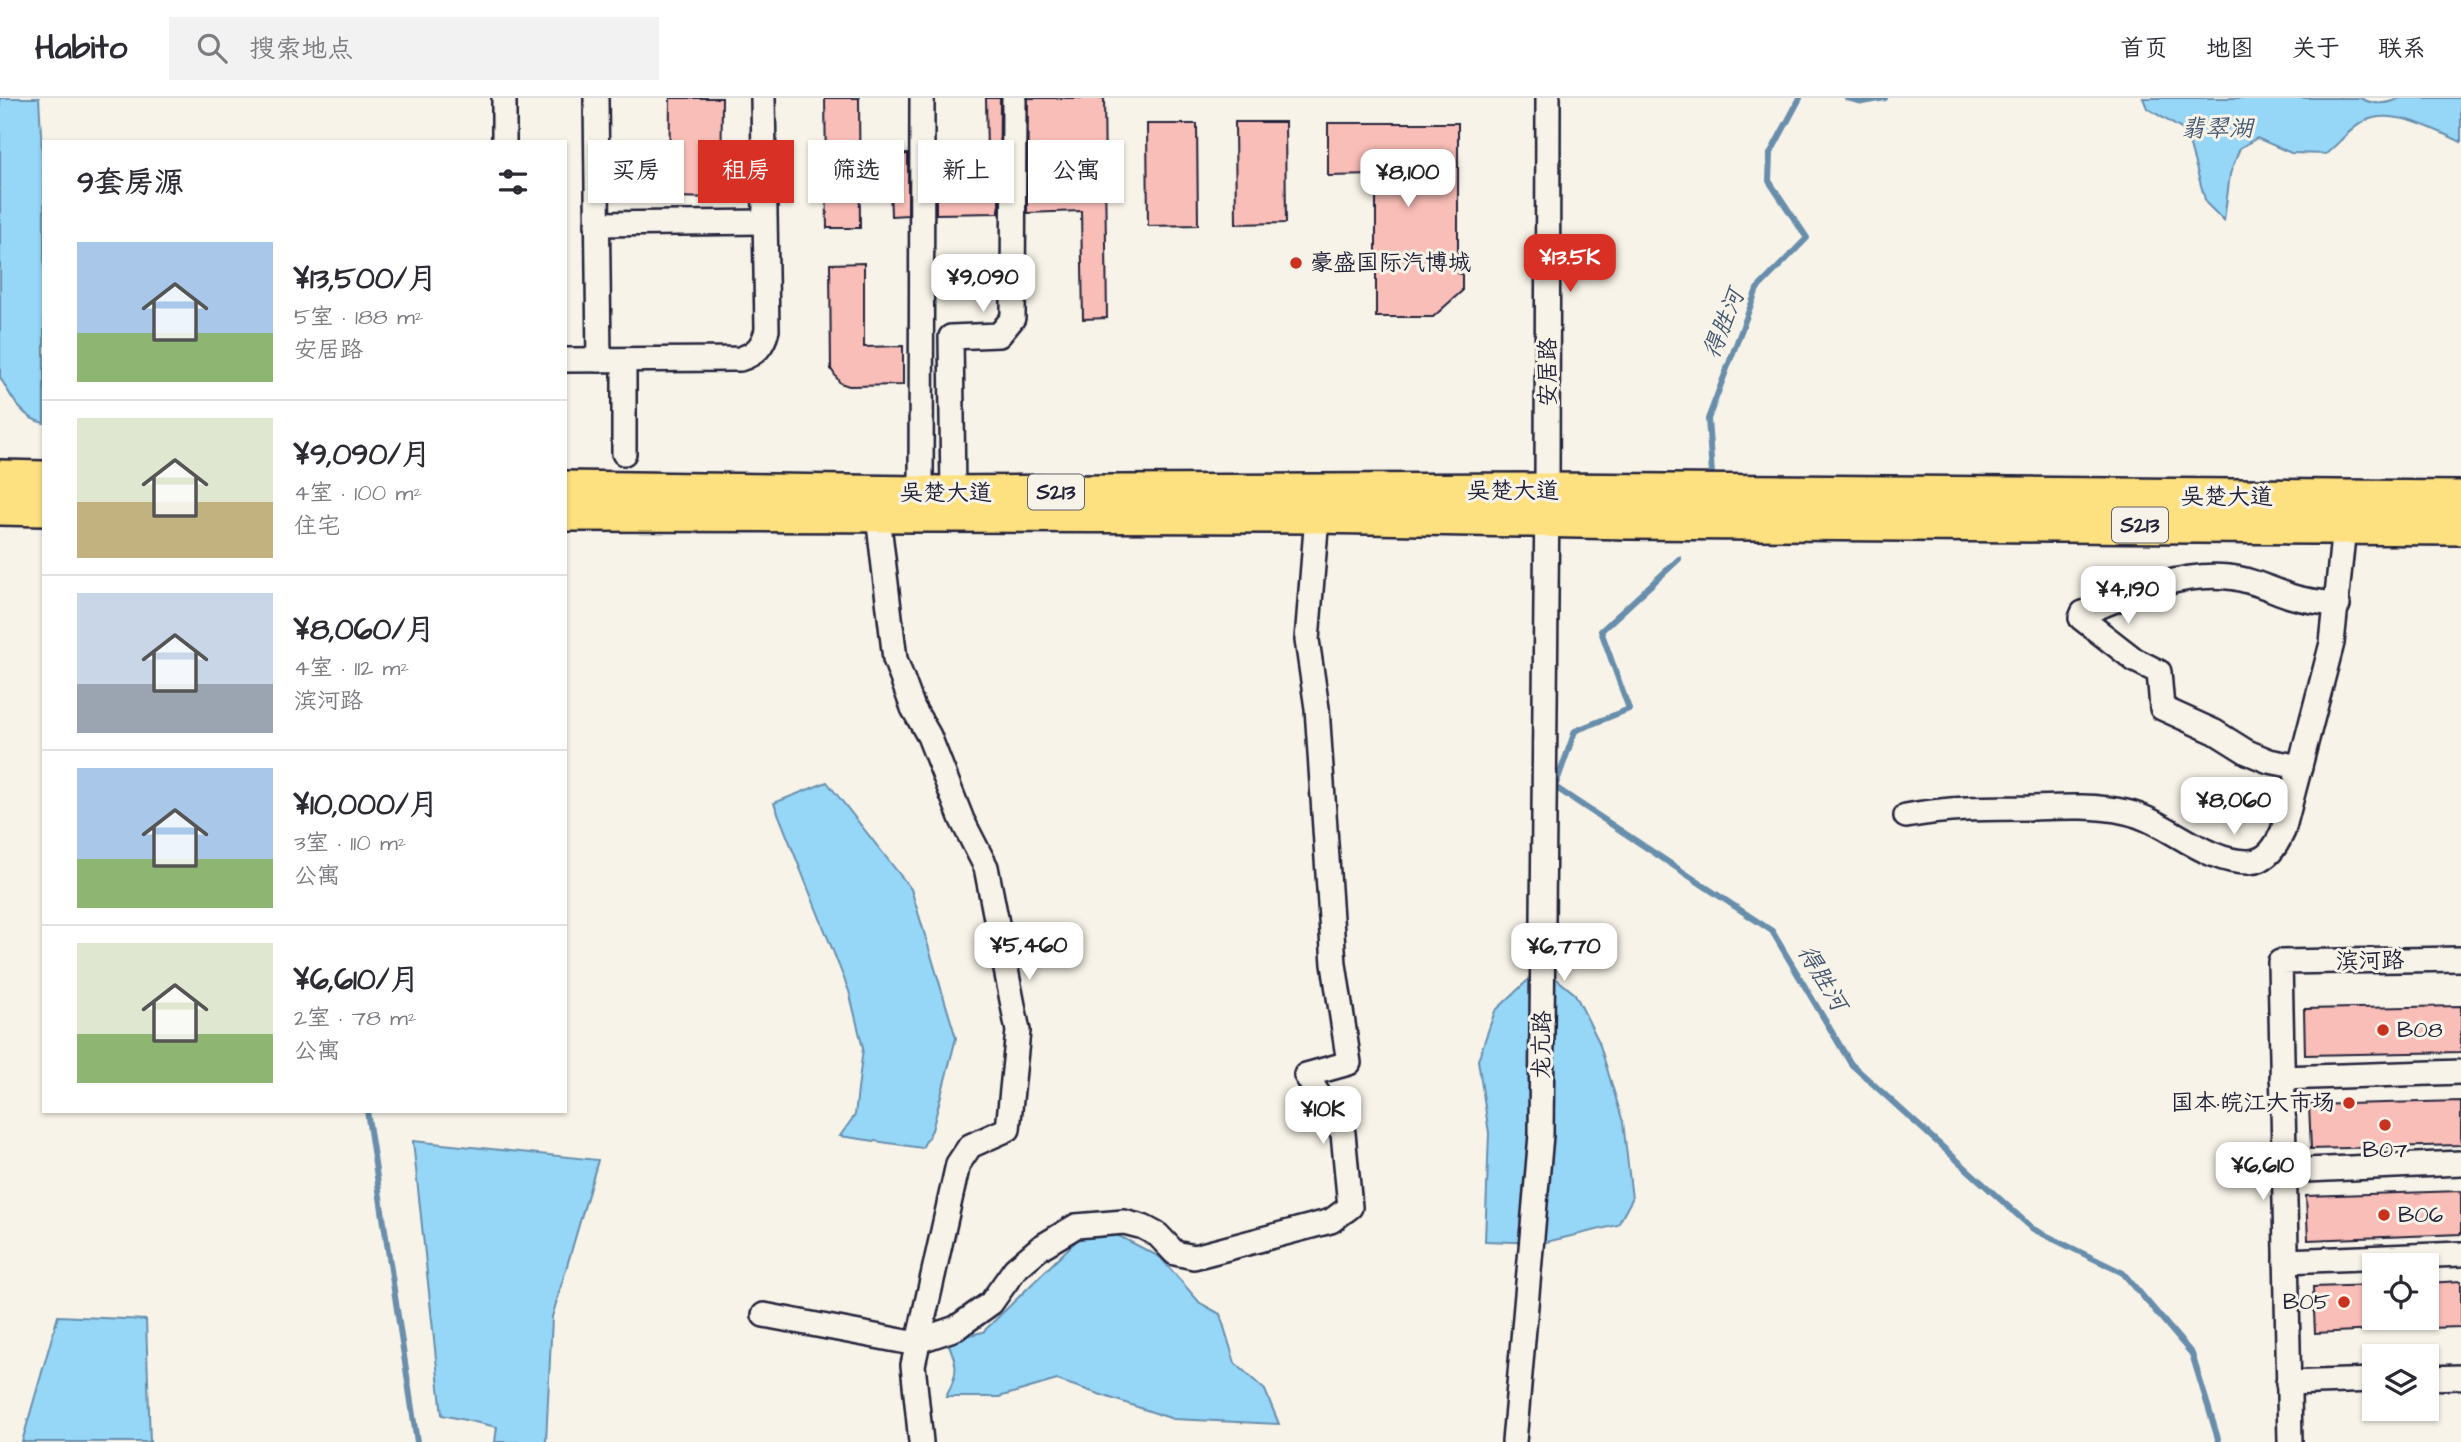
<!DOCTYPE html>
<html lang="zh">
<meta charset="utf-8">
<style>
:root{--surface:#fff;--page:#f2f2f3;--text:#2b2b33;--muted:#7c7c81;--line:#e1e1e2;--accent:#d93025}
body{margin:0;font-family:"Architects Daughter","LXGW WenKai TC",sans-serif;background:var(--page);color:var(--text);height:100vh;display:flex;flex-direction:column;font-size:26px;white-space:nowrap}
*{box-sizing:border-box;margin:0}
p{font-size:23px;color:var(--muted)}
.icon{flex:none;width:38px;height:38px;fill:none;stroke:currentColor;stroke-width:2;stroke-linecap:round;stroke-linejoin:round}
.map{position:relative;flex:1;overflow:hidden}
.side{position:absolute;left:42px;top:42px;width:525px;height:973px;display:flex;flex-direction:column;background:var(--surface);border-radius:0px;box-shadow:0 2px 5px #0004}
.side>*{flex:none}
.banner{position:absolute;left:588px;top:42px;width:665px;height:63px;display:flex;gap:14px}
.buttons{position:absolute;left:2362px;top:1155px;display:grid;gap:14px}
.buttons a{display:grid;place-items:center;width:77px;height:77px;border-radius:0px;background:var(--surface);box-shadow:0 2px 5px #0004;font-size:35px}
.price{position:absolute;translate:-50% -60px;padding:0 16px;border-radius:14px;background:#fff;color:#222;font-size:23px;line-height:46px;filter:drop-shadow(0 2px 4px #0008)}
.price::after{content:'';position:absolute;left:50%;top:42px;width:21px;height:16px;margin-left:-10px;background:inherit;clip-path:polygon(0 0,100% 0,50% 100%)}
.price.current{background:var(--accent);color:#fff}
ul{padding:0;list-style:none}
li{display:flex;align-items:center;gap:21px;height:175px;padding:0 35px}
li+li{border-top:2px solid var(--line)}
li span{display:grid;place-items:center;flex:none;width:196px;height:140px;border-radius:0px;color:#555}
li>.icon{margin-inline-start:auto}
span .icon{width:84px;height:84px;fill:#fffc;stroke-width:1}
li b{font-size:30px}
h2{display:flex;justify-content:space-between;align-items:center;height:84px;padding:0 35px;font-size:30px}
.pill{padding:0 24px;border-radius:0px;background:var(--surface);box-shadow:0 2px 5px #0004;font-size:24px;line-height:63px}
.pill.current{background:var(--accent);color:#fff}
header{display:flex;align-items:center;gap:42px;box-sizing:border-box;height:98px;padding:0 35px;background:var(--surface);border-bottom:2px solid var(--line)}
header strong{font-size:33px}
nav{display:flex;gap:38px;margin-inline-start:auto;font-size:24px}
.search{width:490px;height:63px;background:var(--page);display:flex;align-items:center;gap:18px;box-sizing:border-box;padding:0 24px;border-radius:0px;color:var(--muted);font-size:26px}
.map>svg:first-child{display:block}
</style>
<header>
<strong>Habito</strong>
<div class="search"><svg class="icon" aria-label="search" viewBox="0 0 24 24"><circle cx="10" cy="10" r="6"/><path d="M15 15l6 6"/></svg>搜索地点</div>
<nav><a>首页</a><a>地图</a><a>关于</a><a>联系</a></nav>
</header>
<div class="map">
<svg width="2461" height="1344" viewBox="0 0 2461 1344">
<rect width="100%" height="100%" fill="#f7f3e8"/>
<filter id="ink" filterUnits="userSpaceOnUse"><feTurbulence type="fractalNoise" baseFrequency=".0143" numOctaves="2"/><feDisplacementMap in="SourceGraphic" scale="14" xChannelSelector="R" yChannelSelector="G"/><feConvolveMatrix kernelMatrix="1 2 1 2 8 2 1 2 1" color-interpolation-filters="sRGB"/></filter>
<g filter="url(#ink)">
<g fill="#96d6f7" stroke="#688eac" stroke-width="2">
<path d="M0 0H39L44 88V325C22 321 10 297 0 279Z"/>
<path d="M2143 0H2360C2373 7 2386 7 2400 0H2461V44C2436 32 2391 8 2363 24 2351 30 2337 47 2326 56L2291 55 2257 40 2240 50 2230 76 2224 123 2206 105 2186 34 2147 10Z"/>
<path d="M827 684 911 791 956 940 932 1032 922 1050 840 1038 855 1017 863 950 849 893 774 705Z"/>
<path d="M1542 869 1575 896 1599 944 1623 1024 1632 1101 1618 1127 1542 1145 1485 1143 1489 1035 1478 962 1495 913Z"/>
<path d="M413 1043 598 1062 552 1219 546 1344H495L497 1329 442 1317Z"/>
<path d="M1117 1137 1160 1159 1200 1205 1220 1216 1235 1265 1265 1292 1279 1326 1173 1321 1057 1282 999 1299H946C959 1274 958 1267 947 1242L983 1234 1079 1140Z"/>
<path d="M58 1218 146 1222 150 1344H22Z"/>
</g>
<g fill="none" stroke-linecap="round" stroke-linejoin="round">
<g stroke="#688eac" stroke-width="6">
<path d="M1847 0 1863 4 1885 0"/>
<path d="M1712 376 1708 321 1757 191 1807 140 1769 83 1770 56 1800 0"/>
<path d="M1679 461 1601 533 1629 611 1575 633 1555 689 1772 833 1851 966 2033 1131 2123 1175 2192 1256 2219 1344"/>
<path d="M367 1013 417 1344"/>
</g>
</g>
<g fill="#fabeb8" stroke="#22223b" stroke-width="2">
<path d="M670 0H722L721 100 669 99Z"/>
<path d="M825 0H859L860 130H827Z"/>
<path d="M986 0H1000L999 115 936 116V55L987 54Z"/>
<path d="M1028 0H1104L1107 220 1083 221 1081 113 1027 115Z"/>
<path d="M1235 24H1285L1286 125 1236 126Z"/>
<path d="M1328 25H1458V175L1462 176V193L1433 219H1376V77L1328 78Z"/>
<path d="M1147 26H1197L1198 127 1148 128Z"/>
<path d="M908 56V117L891 118 889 57Z"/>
<path d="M864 165V249L903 248V287L849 288 840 285 831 271 830 166Z"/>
<path d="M2461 908V954L2305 957 2304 911Z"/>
<path d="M2461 1003V1047L2311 1051 2309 1007Z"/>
<path d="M2461 1093V1136L2308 1142 2306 1098Z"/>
<path d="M2461 1183V1229L2427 1230V1185Z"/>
<path d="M2375 1187V1232L2315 1235 2313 1189Z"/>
</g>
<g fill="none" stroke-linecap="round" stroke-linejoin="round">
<g stroke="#22223b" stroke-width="28">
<g id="minor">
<path d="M504 0V44"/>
<path d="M596 0 599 262"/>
<path d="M597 126 763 124"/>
<path d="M565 262 740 261C756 256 763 248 767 232L763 0"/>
<path d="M624 355V262"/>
<path d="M921 395 922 0"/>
<path d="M953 395 951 239 999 237 1013 220 1014 0"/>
<path d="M878 418 895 561 913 610 929 638 962 722 986 769 1018 933 1008 1031 970 1048 958 1066 913 1267 921 1344"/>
<path d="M2300 669 2269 663 2247 654 2215 634 2162 610 2159 574 2135 562 2081 520 2083 515C2129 497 2177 474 2228 479 2250 481 2270 491 2290 498 2305 503 2322 504 2338 507"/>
<path d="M1906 718C1947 710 1987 710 2029 710 2061 709 2094 707 2126 714 2168 723 2204 765 2249 764 2268 763 2276 748 2283 733L2332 545 2344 429"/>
<path d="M2282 980 2461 974"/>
<path d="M2284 1073 2461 1065"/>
<path d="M2286 1163 2461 1156"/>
<path d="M764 1217 912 1245 956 1230 991 1205 1015 1171 1041 1149 1076 1128 1124 1124 1143 1129 1158 1137 1175 1155 1194 1159 1331 1123 1350 1109 1343 1035 1306 977 1349 965 1334 866 1317 610 1307 542 1317 418"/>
<path d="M2427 1280 2461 1279"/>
<path d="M2288 1285 2375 1282"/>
<path d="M1514 1344 1541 1037 1547 392 1548 0"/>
<path d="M2290 1344 2280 864 2461 861"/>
</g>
</g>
<g stroke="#22223b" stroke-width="38">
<g id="highway">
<path d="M0 379 44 380"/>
<path d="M565 390 921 395 1547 392 2461 400"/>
<path d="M0 410 44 411"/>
<path d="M565 416 1317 418 1628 424 2461 430"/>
</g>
</g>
<use href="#minor" stroke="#f7f3e8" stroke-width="23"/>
<use href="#highway" stroke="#fde080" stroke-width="33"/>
</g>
</g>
<g fill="#c8321e" stroke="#f7f3e8" stroke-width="2.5">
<circle cx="1296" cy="165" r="7"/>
<circle cx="2383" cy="932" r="7"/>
<circle cx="2349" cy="1005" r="7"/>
<circle cx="2385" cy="1027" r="7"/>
<circle cx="2384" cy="1117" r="7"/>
<circle cx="2344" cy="1204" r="7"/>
</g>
<g text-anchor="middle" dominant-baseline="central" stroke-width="6" stroke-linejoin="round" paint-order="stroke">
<g fill="#f7f3e8" stroke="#62616f" stroke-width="2">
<rect x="1028" y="376.5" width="56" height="35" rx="5"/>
<rect x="2112" y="409.5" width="56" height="35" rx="5"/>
</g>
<g font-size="21" font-weight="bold" fill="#22223b">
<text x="1056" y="394">S213</text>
<text x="2140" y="427">S213</text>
</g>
<g font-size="23" fill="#22223b" stroke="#f7f3e8" text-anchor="start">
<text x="1310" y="165">豪盛国际汽博城</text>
<text x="2397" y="932">B08</text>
<text x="2335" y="1005" text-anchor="end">国本·皖江大市场</text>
<text x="2385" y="1052" text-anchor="middle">B07</text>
<text x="2398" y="1117">B06</text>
<text x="2330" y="1204" text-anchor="end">B05</text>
</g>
<g font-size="23" fill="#22223b" stroke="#f7f3e8">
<text transform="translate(1548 274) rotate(-90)">安居路</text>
<text x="1513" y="393">吴楚大道</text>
<text x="946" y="395">吴楚大道</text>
<text x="2227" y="399">吴楚大道</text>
<text transform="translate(2370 863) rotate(-1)">滨河路</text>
<text transform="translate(1542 947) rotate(-89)">龙亢路</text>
</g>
<g font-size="24" font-style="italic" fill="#455873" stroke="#f7f3e8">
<text x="2217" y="31">翡翠湖</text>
<text transform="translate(1724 226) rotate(-68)">得胜河</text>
<text transform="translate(1822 880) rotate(59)">得胜河</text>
</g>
</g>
</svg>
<div class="buttons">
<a><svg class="icon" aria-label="locate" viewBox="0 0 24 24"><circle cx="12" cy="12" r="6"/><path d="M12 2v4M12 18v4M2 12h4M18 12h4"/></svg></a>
<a><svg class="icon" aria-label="layers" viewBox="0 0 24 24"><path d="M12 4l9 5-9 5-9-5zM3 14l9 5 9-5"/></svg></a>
</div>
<b class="price" style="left:1408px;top:111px">¥8,100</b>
<b class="price current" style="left:1570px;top:196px">¥13.5K</b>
<b class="price" style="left:983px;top:216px">¥9,090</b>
<b class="price" style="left:2128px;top:528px">¥4,190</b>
<b class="price" style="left:2234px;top:739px">¥8,060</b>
<b class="price" style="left:1029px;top:884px">¥5,460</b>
<b class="price" style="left:1564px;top:885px">¥6,770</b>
<b class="price" style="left:1323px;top:1048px">¥10K</b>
<b class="price" style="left:2263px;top:1104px">¥6,610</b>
<div class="banner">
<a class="pill">买房</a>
<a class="pill current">租房</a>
<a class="pill">筛选</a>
<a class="pill">新上</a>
<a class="pill">公寓</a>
</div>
<section class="side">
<h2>9套房源<svg class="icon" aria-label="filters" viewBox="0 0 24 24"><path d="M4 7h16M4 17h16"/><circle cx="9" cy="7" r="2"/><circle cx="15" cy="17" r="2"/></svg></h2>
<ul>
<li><span style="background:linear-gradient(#a9c7e8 65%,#8fb573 0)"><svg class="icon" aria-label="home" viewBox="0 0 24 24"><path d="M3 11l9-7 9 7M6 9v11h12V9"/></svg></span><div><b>¥13,500/月</b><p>5室 · 188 m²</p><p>安居路</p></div></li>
<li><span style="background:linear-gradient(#dfe7d0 60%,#c2b280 0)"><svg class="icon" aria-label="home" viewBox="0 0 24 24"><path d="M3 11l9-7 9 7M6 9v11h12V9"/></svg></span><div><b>¥9,090/月</b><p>4室 · 100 m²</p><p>住宅</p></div></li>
<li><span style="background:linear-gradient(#c9d6e8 65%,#9aa5b1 0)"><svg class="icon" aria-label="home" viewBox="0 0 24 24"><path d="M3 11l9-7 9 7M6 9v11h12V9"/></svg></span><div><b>¥8,060/月</b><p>4室 · 112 m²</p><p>滨河路</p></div></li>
<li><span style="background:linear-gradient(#a9c7e8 65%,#8fb573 0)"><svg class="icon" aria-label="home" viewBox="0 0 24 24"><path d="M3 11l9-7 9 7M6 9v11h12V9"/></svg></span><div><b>¥10,000/月</b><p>3室 · 110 m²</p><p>公寓</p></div></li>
<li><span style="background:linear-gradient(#dfe7d0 65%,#8fb573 0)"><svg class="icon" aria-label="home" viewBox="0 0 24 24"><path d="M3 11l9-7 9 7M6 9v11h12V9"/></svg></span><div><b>¥6,610/月</b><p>2室 · 78 m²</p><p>公寓</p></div></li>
</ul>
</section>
</div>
